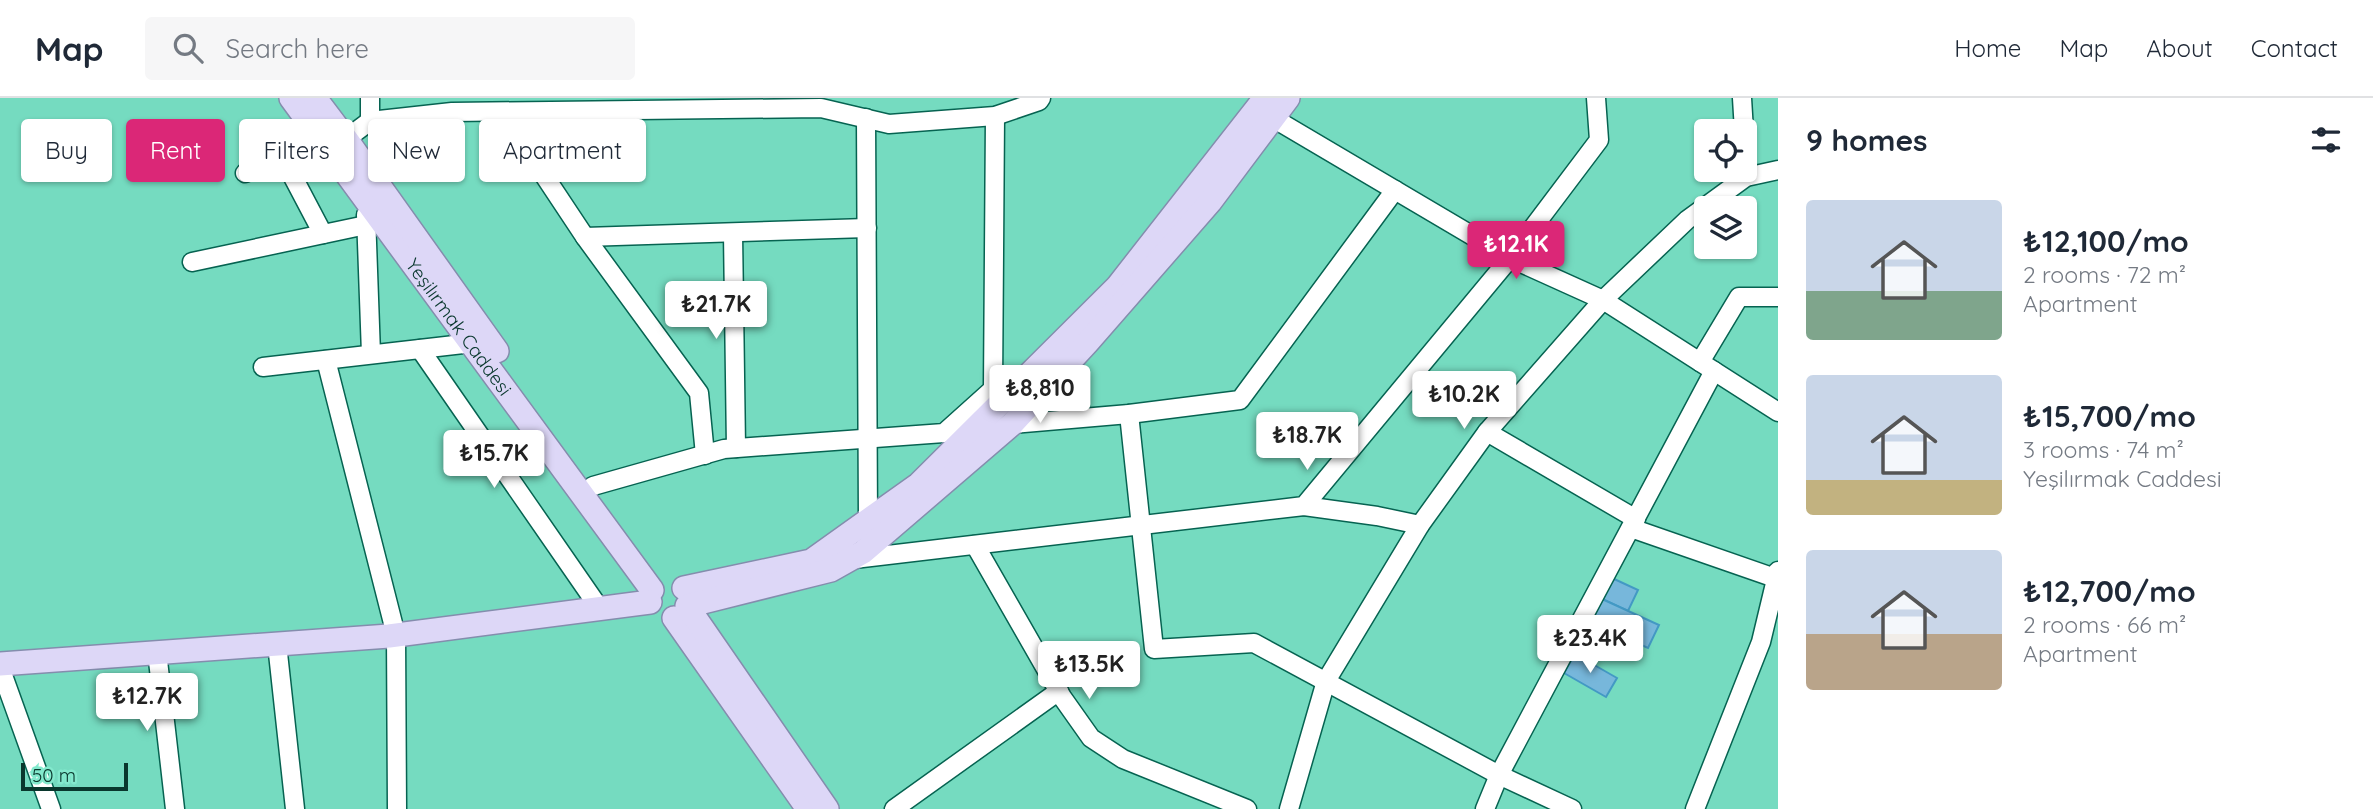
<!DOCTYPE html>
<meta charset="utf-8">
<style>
:root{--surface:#fff;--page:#f6f6f7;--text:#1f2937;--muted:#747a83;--line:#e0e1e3;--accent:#db2777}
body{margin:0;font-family:Quicksand,sans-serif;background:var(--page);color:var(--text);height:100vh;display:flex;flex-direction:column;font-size:26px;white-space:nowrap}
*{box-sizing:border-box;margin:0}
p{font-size:23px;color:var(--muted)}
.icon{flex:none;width:38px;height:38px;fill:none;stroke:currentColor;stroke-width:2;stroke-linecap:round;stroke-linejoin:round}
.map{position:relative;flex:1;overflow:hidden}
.sheet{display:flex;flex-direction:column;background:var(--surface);width:595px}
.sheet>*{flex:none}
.top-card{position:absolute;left:21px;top:21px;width:665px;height:63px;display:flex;gap:14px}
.tools{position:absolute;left:1694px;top:21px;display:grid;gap:14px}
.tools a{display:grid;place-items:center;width:63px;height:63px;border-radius:7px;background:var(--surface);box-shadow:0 2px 5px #0004;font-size:35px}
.scale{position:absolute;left:21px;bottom:18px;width:107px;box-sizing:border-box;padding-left:7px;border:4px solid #09372d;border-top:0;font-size:19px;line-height:24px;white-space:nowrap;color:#09372d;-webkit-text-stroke:5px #83e9cd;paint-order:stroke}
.price{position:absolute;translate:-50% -60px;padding:0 16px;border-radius:7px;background:#fff;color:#222;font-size:23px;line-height:46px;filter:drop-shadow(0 2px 4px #0008)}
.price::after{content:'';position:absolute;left:50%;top:42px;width:21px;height:16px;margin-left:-10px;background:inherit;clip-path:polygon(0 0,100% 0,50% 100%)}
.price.on{background:var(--accent);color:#fff}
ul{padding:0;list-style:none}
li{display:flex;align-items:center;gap:21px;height:175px;padding:0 28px}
li span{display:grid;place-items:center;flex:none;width:196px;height:140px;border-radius:7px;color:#555}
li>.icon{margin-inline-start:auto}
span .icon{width:84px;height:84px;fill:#fffc;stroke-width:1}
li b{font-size:30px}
h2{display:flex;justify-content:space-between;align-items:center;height:84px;padding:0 28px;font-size:30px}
.pill{padding:0 24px;border-radius:7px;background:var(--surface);box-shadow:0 2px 5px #0004;font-size:24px;line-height:63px}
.pill.on{background:var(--accent);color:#fff}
header{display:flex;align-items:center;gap:42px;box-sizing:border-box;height:98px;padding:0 35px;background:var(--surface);border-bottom:2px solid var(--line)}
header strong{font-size:33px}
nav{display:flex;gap:38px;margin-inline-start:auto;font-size:24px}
.search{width:490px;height:63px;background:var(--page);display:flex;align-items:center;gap:18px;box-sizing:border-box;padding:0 24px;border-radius:7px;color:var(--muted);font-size:26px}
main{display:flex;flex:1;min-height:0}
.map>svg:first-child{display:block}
</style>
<header>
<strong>Map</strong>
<div class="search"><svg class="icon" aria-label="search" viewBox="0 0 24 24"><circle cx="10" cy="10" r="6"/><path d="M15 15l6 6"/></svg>Search here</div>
<nav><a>Home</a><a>Map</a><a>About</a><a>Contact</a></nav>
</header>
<main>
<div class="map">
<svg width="1778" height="711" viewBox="0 0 1778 711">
<rect width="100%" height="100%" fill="#75dbc0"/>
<g fill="#77b7db" stroke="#4399c4" stroke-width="2">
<path d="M1612 480 1638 492 1628 513 1602 501Z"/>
<path d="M1602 501 1659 527 1648 550 1591 525Z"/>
<path d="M1589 530 1614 545 1604 562 1579 548Z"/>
<path d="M1575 556 1617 580 1606 599 1564 575Z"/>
</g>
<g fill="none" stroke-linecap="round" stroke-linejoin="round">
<g stroke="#066351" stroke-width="21">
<g id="minor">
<path d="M1742 0 1744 33"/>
<path d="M502 14 585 139 699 295 705 357"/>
<path d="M866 20 868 423"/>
<path d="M1273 20 1510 160 1603 202 1778 314"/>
<path d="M370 23V0"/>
<path d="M346 41 370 23 452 14 821 10 889 26 995 18 1039 3 1041 0"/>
<path d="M1745 51 1746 79"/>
<path d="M283 60 323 136"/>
<path d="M245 75 323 43"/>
<path d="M366 117 371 256"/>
<path d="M733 135 736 350"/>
<path d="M585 139 867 130"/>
<path d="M192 164 366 127"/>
<path d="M420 251 600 511"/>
<path d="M326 262 396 537 397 711"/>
<path d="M1700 264 1739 199H1778"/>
<path d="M263 269 472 245"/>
<path d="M1129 316 1154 551 1254 545 1499 677 1572 711"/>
<path d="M1012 326 1129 316 1240 302 1395 92"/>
<path d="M1487 334 1636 421"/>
<path d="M593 388 724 351 944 335 993 291 995 18"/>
<path d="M1304 408 1377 418 1420 427"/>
<path d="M1631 430 1778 481"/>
<path d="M975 447 1062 599 1091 640 1123 661 1247 711"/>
<path d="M854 461 1304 408 1510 160 1599 42 1596 0"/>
<path d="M277 546 295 711"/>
<path d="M157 554 175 711"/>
<path d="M0 569 51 711"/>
<path d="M894 711 1059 593"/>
<path d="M1289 711 1326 583 1420 427 1487 334 1603 202 1687 122 1746 79 1778 72"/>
<path d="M1485 711 1499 677 1714 273"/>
<path d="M1695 711 1761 544 1778 473"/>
</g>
</g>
<g stroke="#848dad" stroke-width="26">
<g id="major">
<path id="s1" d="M291 0 652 492"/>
<path d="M315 0 346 41 497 253"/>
<path d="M684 490 811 463 919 386 1117 189 1265 0"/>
<path d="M674 520 808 711"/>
<path d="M0 566 389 538 650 504"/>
<path d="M827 711 687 508 831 472 863 454 1012 326 1087 245 1210 104 1288 0"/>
</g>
</g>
<use href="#minor" stroke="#fff" stroke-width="18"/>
<use href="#major" stroke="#ddd7f7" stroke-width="23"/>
</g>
<g text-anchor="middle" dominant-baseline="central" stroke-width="5" stroke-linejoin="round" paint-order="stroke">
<g font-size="19" fill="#09372d" stroke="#83e9cd">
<text stroke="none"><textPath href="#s1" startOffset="284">Yeşilırmak Caddesi</textPath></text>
</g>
</g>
</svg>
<div class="tools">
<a><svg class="icon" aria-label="locate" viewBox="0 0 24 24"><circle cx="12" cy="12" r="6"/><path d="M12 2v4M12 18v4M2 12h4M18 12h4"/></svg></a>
<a><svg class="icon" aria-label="layers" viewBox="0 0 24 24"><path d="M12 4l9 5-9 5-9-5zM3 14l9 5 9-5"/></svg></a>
</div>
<div class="scale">50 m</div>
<b class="price on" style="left:1516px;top:183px">₺12.1K</b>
<b class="price" style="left:716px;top:243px">₺21.7K</b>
<b class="price" style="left:1040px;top:327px">₺8,810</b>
<b class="price" style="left:1464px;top:333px">₺10.2K</b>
<b class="price" style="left:1307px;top:374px">₺18.7K</b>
<b class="price" style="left:494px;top:392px">₺15.7K</b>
<b class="price" style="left:1590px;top:577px">₺23.4K</b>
<b class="price" style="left:1089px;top:603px">₺13.5K</b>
<b class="price" style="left:147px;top:635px">₺12.7K</b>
<div class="top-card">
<a class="pill">Buy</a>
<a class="pill on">Rent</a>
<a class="pill">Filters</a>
<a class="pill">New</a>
<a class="pill">Apartment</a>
</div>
</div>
<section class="sheet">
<h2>9 homes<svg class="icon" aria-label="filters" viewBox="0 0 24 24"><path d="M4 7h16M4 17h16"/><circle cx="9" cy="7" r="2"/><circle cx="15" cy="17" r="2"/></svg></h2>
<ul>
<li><span style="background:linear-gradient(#c9d6e8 65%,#7fa58c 0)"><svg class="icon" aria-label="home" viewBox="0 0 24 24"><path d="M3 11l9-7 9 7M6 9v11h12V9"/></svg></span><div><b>₺12,100/mo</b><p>2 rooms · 72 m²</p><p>Apartment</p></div></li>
<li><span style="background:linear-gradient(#c9d6e8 75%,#c2b280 0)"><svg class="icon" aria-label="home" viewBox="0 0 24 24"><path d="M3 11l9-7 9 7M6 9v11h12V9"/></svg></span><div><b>₺15,700/mo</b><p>3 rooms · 74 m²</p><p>Yeşilırmak Caddesi</p></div></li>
<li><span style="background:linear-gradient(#c9d6e8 60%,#b9a48a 0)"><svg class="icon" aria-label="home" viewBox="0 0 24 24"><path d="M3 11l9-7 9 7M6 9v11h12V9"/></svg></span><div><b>₺12,700/mo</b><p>2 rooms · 66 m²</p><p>Apartment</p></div></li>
</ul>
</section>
</main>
